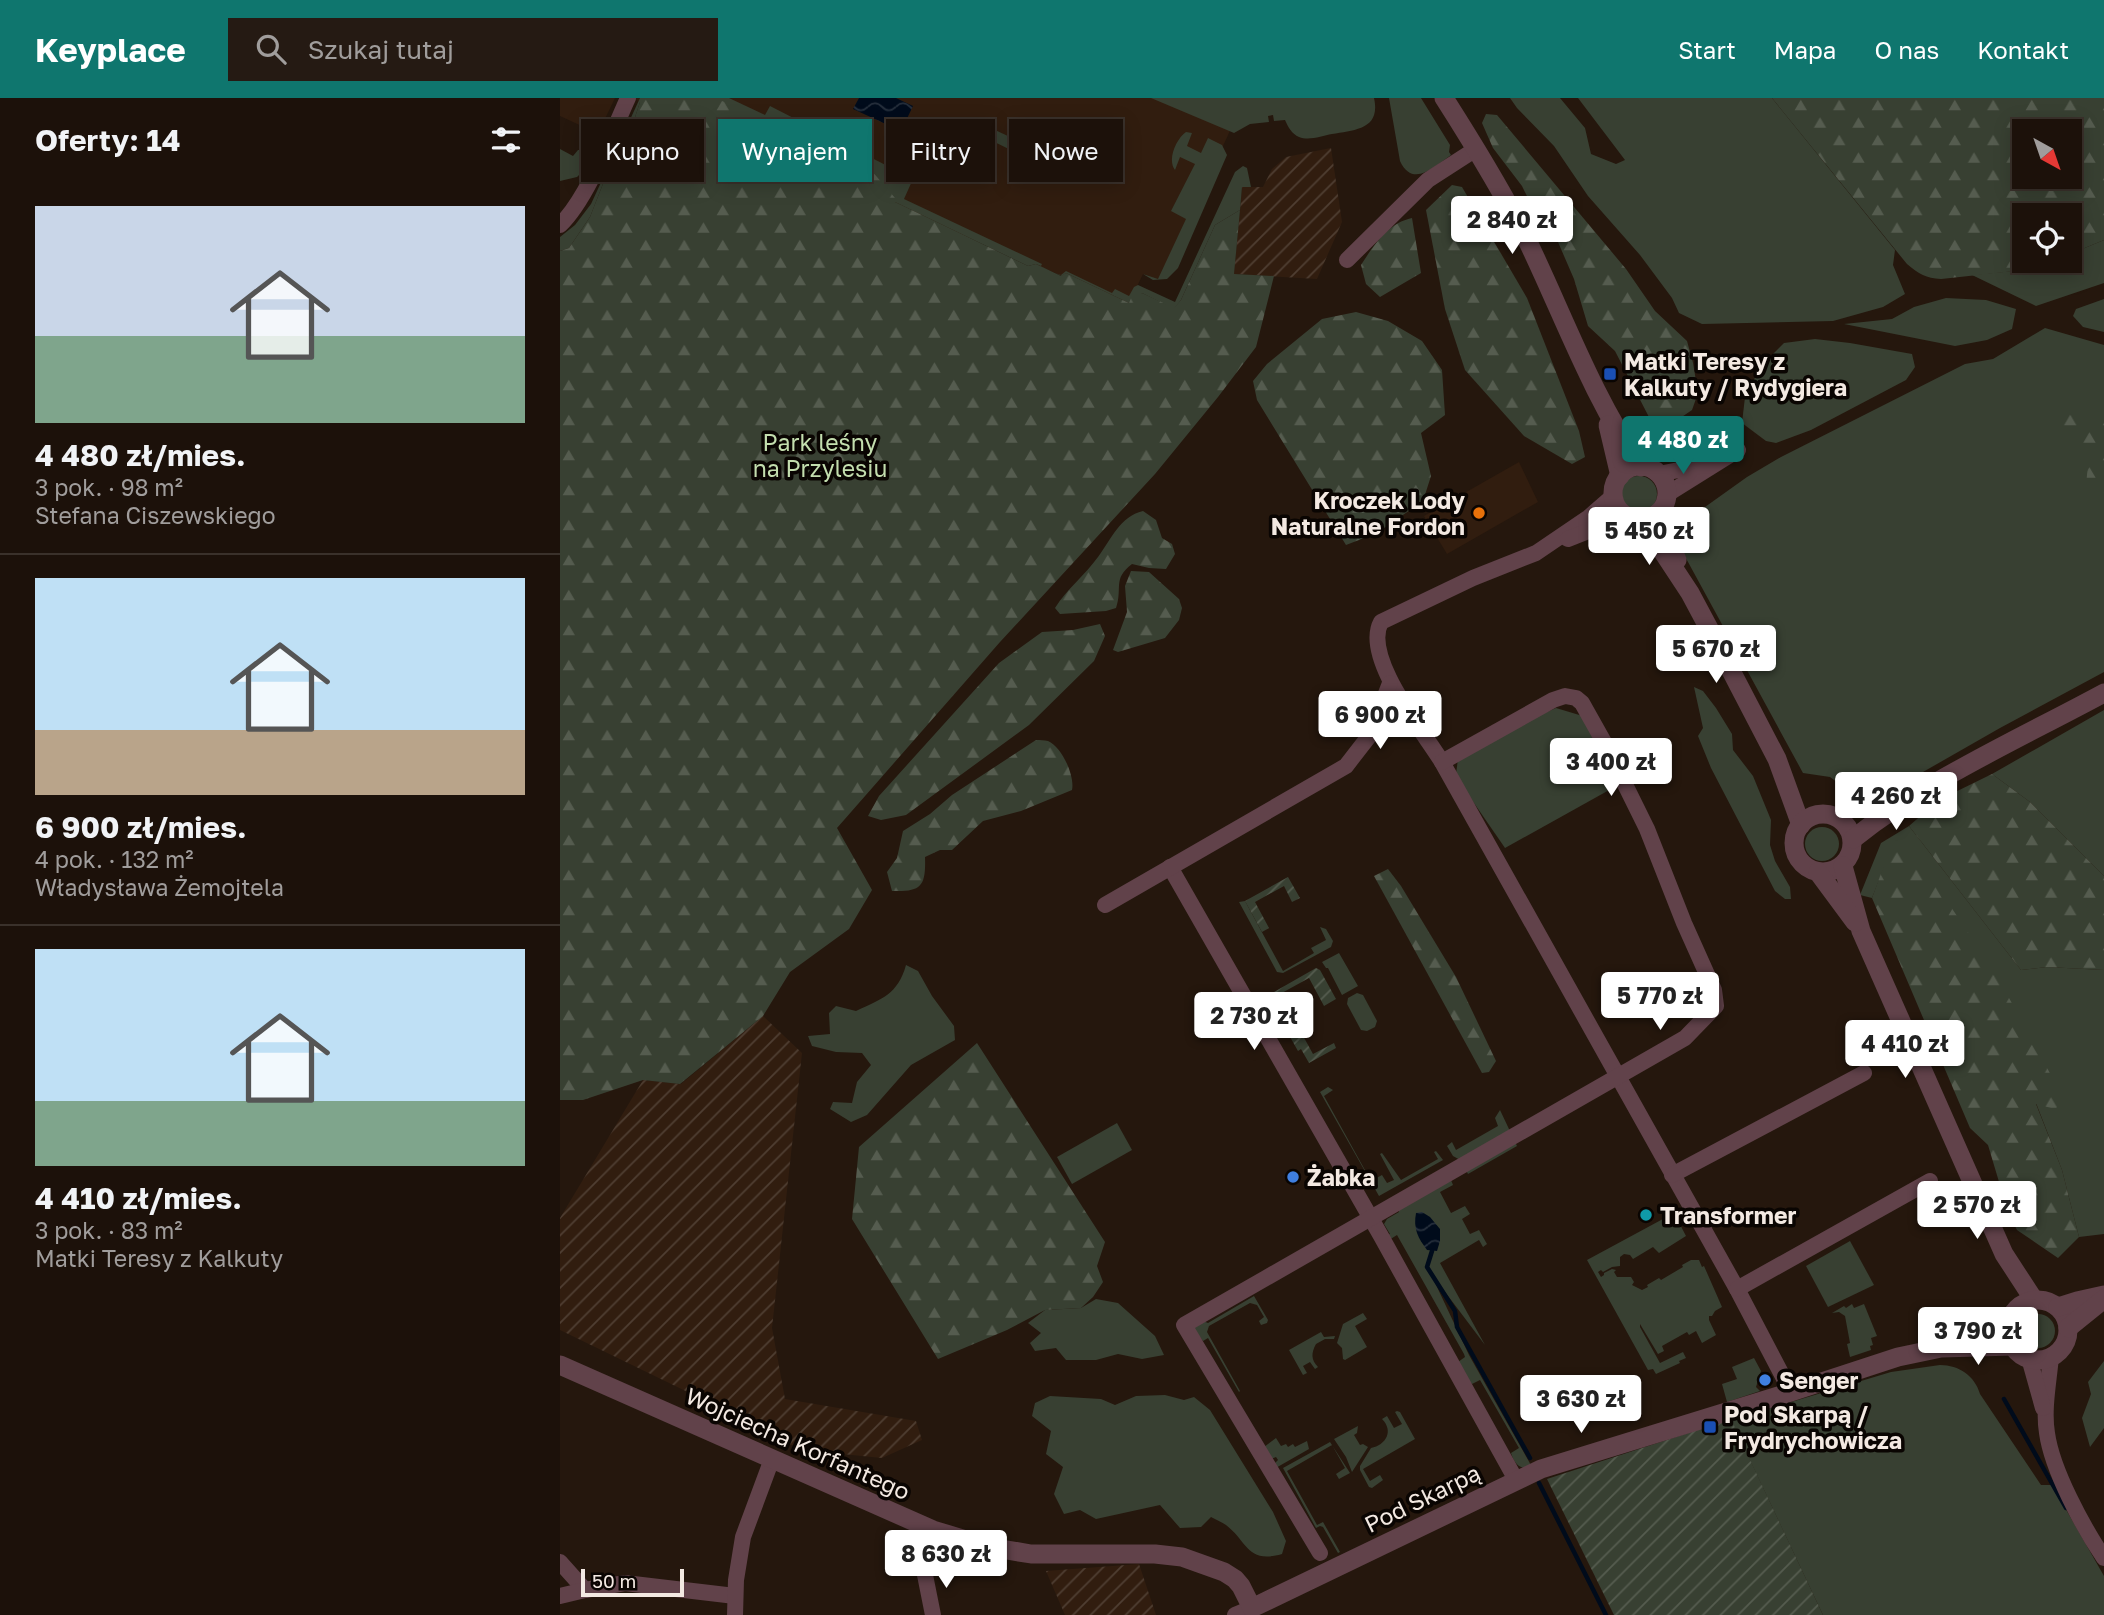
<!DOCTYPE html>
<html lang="pl">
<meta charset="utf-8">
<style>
:root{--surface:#1c110a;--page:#251a13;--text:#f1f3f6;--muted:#a09d9c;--line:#3a312b;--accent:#0f766e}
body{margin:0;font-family:"Golos Text",sans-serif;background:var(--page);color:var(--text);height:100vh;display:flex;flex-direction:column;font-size:26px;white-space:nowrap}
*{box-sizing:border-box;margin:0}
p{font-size:23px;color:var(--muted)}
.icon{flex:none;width:38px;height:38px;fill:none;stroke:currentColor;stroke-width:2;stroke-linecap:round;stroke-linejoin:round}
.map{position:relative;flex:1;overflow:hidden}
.details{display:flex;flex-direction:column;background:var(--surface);width:560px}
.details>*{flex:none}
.top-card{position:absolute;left:21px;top:21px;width:665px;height:63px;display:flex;gap:14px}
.needle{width:46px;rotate:140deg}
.fabs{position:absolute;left:1452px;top:21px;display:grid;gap:14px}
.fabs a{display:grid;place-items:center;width:70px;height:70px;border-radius:0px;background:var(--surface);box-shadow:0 4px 18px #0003,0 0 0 2px var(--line);font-size:35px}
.scale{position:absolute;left:21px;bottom:18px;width:103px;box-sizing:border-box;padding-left:7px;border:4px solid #f3e9e2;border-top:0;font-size:19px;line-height:24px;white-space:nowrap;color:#f3e9e2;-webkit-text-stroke:5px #0a0502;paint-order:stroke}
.price{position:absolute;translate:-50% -60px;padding:0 16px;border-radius:7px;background:#fff;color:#222;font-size:23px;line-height:46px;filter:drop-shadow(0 2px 4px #0008)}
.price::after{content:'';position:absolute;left:50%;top:42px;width:21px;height:16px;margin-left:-10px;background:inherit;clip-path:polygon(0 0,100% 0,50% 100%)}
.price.current{background:var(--accent);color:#fff}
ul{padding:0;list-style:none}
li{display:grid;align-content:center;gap:14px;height:371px;padding:0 35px}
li+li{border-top:2px solid var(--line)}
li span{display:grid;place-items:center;height:217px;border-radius:0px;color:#555}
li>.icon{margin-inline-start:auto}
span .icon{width:126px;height:126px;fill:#fffc;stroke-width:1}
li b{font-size:30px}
h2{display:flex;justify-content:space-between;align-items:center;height:84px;padding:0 35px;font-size:30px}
.pill{padding:0 24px;border-radius:0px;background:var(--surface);box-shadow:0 4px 18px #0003,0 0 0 2px var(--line);font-size:24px;line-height:63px}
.pill.current{background:var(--accent);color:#fff}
header{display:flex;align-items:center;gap:42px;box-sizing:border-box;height:98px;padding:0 35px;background:var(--accent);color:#fff}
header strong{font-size:33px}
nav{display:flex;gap:38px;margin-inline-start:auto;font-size:24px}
.search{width:490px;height:63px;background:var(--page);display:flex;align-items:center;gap:18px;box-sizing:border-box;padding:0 24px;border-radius:0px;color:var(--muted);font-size:26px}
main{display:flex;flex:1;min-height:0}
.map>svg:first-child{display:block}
</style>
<header>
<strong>Keyplace</strong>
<div class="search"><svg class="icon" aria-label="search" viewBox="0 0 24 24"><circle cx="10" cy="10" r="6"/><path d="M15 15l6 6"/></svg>Szukaj tutaj</div>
<nav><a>Start</a><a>Mapa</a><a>O nas</a><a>Kontakt</a></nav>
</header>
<main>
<section class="details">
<h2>Oferty: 14<svg class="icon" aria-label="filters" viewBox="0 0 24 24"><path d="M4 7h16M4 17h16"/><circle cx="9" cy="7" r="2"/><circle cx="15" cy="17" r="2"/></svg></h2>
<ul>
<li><span style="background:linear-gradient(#c9d6e8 60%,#7fa58c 0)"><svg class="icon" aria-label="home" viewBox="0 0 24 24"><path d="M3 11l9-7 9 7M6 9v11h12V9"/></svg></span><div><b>4 480 zł/mies.</b><p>3 pok. · 98 m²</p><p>Stefana Ciszewskiego</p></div></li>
<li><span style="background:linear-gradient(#bfe0f5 70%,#b9a48a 0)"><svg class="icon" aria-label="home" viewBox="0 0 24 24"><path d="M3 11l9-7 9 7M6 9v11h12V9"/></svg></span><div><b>6 900 zł/mies.</b><p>4 pok. · 132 m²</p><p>Władysława Żemojtela</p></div></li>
<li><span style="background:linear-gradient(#bfe0f5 70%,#7fa58c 0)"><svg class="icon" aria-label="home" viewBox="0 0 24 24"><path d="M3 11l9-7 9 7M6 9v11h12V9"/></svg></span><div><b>4 410 zł/mies.</b><p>3 pok. · 83 m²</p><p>Matki Teresy z Kalkuty</p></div></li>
</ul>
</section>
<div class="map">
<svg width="1544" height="1517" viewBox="0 0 1544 1517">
<defs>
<pattern id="industrial-furrows" width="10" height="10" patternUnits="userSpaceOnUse" patternTransform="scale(1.75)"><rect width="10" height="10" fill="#311d0f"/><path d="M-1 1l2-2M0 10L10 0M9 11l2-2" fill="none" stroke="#4f3e32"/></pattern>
<pattern id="forest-firs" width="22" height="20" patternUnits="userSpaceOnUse" patternTransform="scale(1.75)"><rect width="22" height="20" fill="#384032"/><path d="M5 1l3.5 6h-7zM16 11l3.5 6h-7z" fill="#555c4f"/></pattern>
<pattern id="garden-furrows" width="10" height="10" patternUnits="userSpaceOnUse" patternTransform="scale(1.75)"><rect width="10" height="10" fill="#384032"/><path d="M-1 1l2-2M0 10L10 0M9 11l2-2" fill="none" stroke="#555c4f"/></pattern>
<pattern id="water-waves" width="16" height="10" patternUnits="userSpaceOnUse" patternTransform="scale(1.75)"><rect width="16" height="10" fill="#000b1b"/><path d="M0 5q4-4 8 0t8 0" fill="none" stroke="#262f3c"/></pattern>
</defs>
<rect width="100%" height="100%" fill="#25170d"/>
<g fill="#311d0f">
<path d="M0 0H55L41 29 30 23 26 30 0 18Z"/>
<path d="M72 0H685L602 181H596L583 176 569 205 199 55Z"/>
<path d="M959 364 978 404 887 456 864 418Z"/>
</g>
<g fill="url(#industrial-furrows)">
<path d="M771 50 782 124 757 181 674 176 682 89H703L712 71 726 59Z"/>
<path d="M203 918 242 955 212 1230 225 1301 356 1323 362 1342 322 1360 282 1356 198 1341 175 1317 0 1232V1120L83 982 121 986Z"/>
<path d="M579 1466 596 1517H505L486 1473Z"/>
</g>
<g fill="#384032">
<path d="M80 0H169L205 17 210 8 353 81 344 101 482 166 481 168 476 166 468 168 335 104 80 4 65 50 48 73 30 119 9 150 0 153V139L15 127 31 106Z"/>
<path d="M591 0H814C821 31 795 32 772 36 762 38 749 43 739 39 732 36 728 29 725 22L714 23 713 17 708 18 709 24 690 26 674 35Z"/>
<path d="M829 0H861L890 47 889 54 891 57C875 68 853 91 840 63Z"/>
<path d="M950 0H1000L1025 30 1031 56 1056 66 1065 62 1018 0H1212L1335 152 1333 167 1345 196 1323 209 1273 223 1142 226 1119 215 1112 200 1080 157 1028 98 994 48 957 10Z"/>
<path d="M418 24 501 63 496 74 414 34Z"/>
<path d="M626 34 632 35 627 48 641 55 648 40 662 47 667 57 618 170 607 181 593 182 583 176 598 181 626 121 611 113 635 66 620 59 615 72C607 62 616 41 626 34Z"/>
<path d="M0 51 13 58 18 52H24L29 59 28 68 17 79 0 83Z"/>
<path d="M683 68 687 70 691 89H682L680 112 655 127 621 202 614 211 582 195 569 205 506 175 502 178 495 175 501 177 506 173 552 195 555 191 569 198 574 189 578 187 615 204 675 74Z"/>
<path d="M1544 142V185L1476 208 1412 177 1464 172 1495 163H1510V156Z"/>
<path d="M1386 200 1426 202 1456 211 1452 231 1427 242 1395 248 1284 226 1332 221 1354 209Z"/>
<path d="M1544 201V234L1523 229 1513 218 1516 211Z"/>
<path d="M1485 230 1544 247V574L1440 630 1349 682 1293 696 1270 679 1243 675 1122 453 1145 409 1187 379 1221 359 1405 266 1433 261Z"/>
<path d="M1255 241 1290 245 1352 256 1355 269 1346 282 1251 332 1216 345 1206 343 1182 325 1185 299 1201 268 1224 245Z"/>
<circle cx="1079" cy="396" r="18"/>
<path d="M1134 589 1143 593 1156 610 1172 636 1173 652 1193 678 1211 722 1210 747 1215 763 1230 789 1231 801H1225L1215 793 1151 670 1138 638 1143 630Z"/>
<path d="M996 610 1026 619 1060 686 945 750 905 692 896 676 898 661 959 626Z"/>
<path d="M1544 612V778L1470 704 1432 676Z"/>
<path d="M1349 728 1461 872 1487 869 1544 872V1136L1519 1139 1502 1072 1476 1005 1328 759 1312 800 1300 797 1321 745Z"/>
<circle cx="1262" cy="746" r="17"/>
<path d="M685 803 723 873 754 855 751 850 766 842 760 829 766 831 773 843 771 849 723 875 717 874 679 804Z"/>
<path d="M779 855 798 888 782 897 768 870H766L762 864Z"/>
<path d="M346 867 358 873 372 898 394 928 395 942 351 967 307 1017 291 1024 270 1011 273 1004 292 1005 297 984 311 967 302 955 276 954 252 948 248 938 270 936 269 915 276 908 296 913C322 901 338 896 346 867Z"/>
<path d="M797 895 803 897 817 923 815 929 807 933 801 932 787 906 788 900Z"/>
<path d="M768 989 773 992 764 998 811 1083 822 1077 827 1085 834 1082 820 1056 822 1055 841 1082 878 1061 874 1054 876 1053 883 1062 819 1098 760 994Z"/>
<path d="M940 1012 957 1048 908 1076 905 1070 909 1067 893 1058 887 1048 892 1044 896 1052 938 1028 935 1020Z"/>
<path d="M557 1025 572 1052 512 1086 497 1059Z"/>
<path d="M891 1082 893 1087 880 1094 891 1115 905 1108 910 1116 902 1121 910 1136 919 1132 927 1146 923 1149 919 1142 880 1165 925 1247 870 1174 909 1257 972 1369C960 1373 954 1365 951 1355L959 1350 920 1282 912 1286 910 1284 898 1264 905 1259 904 1256 837 1137 829 1142 826 1137 830 1136 824 1126 827 1121 839 1114V1109Z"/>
<path d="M1114 1115 1126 1138 1099 1155 1093 1149 1073 1161 1070 1157 1064 1156 1060 1159V1168L1052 1169 1043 1174 1041 1172 1038 1174 1041 1179 1044 1177V1175L1052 1171 1056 1172 1054 1174 1057 1179H1071L1074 1184 1072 1187 1082 1192 1088 1189 1087 1187 1099 1180 1101 1182 1123 1169 1122 1167 1131 1162H1139L1142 1169 1144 1168 1162 1209 1155 1213 1152 1218H1149V1222L1156 1237 1142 1245 1136 1233 1129 1237 1127 1234 1102 1248 1104 1253 1098 1256 1080 1226V1229L1100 1265 1123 1254 1126 1260 1119 1263 1120 1265 1096 1276 1093 1271 1088 1272 1027 1162Z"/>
<path d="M1290 1143 1314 1187 1268 1209 1246 1168Z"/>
<path d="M694 1198 708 1222 707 1225 701 1227 699 1223 704 1219 697 1207 690 1205 649 1228 647 1234 680 1293 679 1294 648 1240 643 1243 635 1233V1229L643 1223 648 1225Z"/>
<path d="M536 1201 558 1205 595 1238 604 1257 582 1261 558 1256 536 1262H506L496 1250 475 1253 470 1245 481 1235 468 1225 485 1212 521 1210Z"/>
<path d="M1292 1206 1294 1210 1304 1206 1317 1238 1311 1240 1313 1247 1310 1248 1311 1252 1290 1259 1287 1246 1290 1245 1285 1218 1279 1214 1272 1215 1284 1208 1286 1210Z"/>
<path d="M803 1215 807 1221 795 1228 807 1249 785 1262 783 1261 782 1250 777 1245 783 1226Z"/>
<circle cx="1478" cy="1233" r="17"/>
<path d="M761 1234 764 1239 775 1238 774 1241H765L756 1246C751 1255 751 1262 758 1269L755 1271 750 1264 743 1268 747 1275 743 1277 729 1252Z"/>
<path d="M1194 1260 1201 1273 1196 1289 1200 1293 1167 1304 1162 1286 1177 1281 1172 1269Z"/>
<path d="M1544 1263V1330L1530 1349 1522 1320 1531 1296 1528 1284Z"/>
<path d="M1380 1267C1399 1267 1415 1278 1420 1296L1481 1387H1492L1544 1478V1517H1263L1171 1322 1331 1274Z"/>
<path d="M605 1297 624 1302 634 1299 650 1312 713 1414 726 1443 722 1456C687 1466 688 1444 666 1427 662 1424 656 1422 651 1419L641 1429 620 1430 600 1407 536 1421 520 1412 504 1416 494 1396 503 1369 486 1356 491 1333 472 1318 475 1305 490 1298 541 1301 555 1307 576 1298Z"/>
<path d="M837 1313 840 1314 855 1341 803 1371 810 1383 820 1377 823 1382 812 1390 809 1389 800 1372V1368L811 1350C826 1347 834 1333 822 1321L827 1318 834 1330 842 1326 835 1314Z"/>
<path d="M798 1328 797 1335 794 1337 800 1347 803 1346 808 1349 792 1374 786 1359 774 1341Z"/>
<path d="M716 1340 721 1348 726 1346 728 1349 733 1346 735 1349 747 1343 749 1351 714 1371 713 1367 718 1362 716 1359 709 1362 704 1349Z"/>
<path d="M770 1344 790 1375 779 1381 776 1376 785 1370 772 1347 727 1373 757 1427 763 1424 780 1454 778 1455 763 1429 760 1428 756 1430 723 1370Z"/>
</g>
<g fill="url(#forest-firs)" fill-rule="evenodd">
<path d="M84 0C106 0 129 0 150 0 177 3 197 31 227 23L299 58 335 100V104L468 168 476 166 501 178 506 175 569 205 572 198 582 195 614 210 621 202 655 127 680 112 674 176 714 178 696 249 658 299 595 376 440 544 277 730 312 792 289 831 230 874 203 918 120 986 83 982 23 1002H0V153L9 150 30 119 48 73 65 50 80 4Z"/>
<path d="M1212 0H1544V142L1510 156V117H1465V163H1495L1464 172 1381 181C1366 180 1359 176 1347 166ZM1465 33H1510V79H1465Z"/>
<path d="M926 16 937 17 1066 171 1095 213 1127 243 1133 265 1138 295 1132 312 1107 329 1091 323 1055 253 1028 228 1014 181 998 144 987 139 962 88 933 50 922 25Z"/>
<path d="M892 87 902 89 967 200 1019 333 1025 359 1012 366 964 338 905 272 885 211 866 112Z"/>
<path d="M852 120 861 175 820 199 806 186 801 167C814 147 828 125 852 120Z"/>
<path d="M796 214 828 223 862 243 882 272 885 317 861 335 871 378 863 403 817 435 786 447 697 302 693 283 707 266 762 221Z"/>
<path d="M1509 305 1518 309 1525 323 1538 325 1544 319V395L1538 394 1526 387 1528 367 1509 349 1494 326Z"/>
<path d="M583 413 596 422 602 440 612 446 615 456 606 471 589 470 572 466C552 481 563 490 556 510L546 513 500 516 495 510C507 491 525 477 538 459 551 442 560 418 583 413Z"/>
<path d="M571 473 589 474 619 501 622 510 619 522 605 540 558 554 553 552 567 514 565 488Z"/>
<path d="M540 526 545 538 534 563 469 627 346 717 321 722 308 718 319 698 439 565 482 534 513 532Z"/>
<path d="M476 642C480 642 484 642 488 643 502 649 515 678 512 692L461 713 423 723 392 752H380L365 759C366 789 361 794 332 793L327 774 337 760 343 733 370 716 392 697Z"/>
<path d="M1432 676 1470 704 1544 778V872L1487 869 1461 872 1349 728 1379 702Z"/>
<path d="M1341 751 1354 754 1436 876 1505 1003 1495 1011 1476 1006 1502 1072 1519 1139 1498 1160 1457 1132 1448 1114 1428 1047 1410 1030 1312 800 1327 759Z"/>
<path d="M828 771 841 788 896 879 936 963 929 974 922 975 814 778Z"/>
<path d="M417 945 545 1144 537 1168 543 1184 533 1199 521 1210 485 1212 447 1232 378 1261 292 1121 299 1049Z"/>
</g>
<g fill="url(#garden-furrows)">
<path d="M367 29 376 34 361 64 333 50 354 42Z"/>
<path d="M728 779 740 800 732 804 724 788 695 804 709 830 702 834 685 803Z"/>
<path d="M756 870 760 872 776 901 764 908 749 880 720 896 753 956 774 945 776 950 749 965 741 951 738 953 707 898Z"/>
<path d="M1171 1321 1263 1517H1054L987 1381Z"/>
</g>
<g fill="url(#water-waves)">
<path d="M299 0H336L353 8 341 33 293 11Z"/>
<path d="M862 1114 870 1119 880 1131V1143L877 1153 867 1152C858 1140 853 1131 856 1115Z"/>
</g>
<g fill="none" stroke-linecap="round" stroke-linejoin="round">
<g stroke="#000b1b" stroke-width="4.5">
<path d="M872 1153 867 1169 895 1213 897 1229 970 1360"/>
<path d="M1444 1301 1506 1410"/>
<path d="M979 1385 1046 1517"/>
</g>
<g stroke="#61424a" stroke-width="16">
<path d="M0 127C28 100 51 37 68 0"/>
<path d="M787 162 868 82 916 51"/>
<path d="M1098 376 1119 372 1150 362"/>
<path d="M1106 397 1178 352"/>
<path d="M1053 398 1029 419 976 455 913 480 821 524C802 559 863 633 882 664L1177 1191 1231 1294"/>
<path d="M1008 441 1066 418"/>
<path d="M610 769 821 1138 956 1382"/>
<path d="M545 807 786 668 810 637 830 585"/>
<path d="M1112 1077 1304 975"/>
<path d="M1177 1191 1370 1083"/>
<path d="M1491 1258C1489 1283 1483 1311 1487 1335 1492 1372 1523 1429 1544 1460"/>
<path d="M1469 1260 1483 1310"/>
<path d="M760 1455 624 1227 1125 940 1156 908 1154 892 1124 825 1087 731 1045 646 1022 605 1016 600 1005 598 993 602 882 664"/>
<path d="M0 1464 25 1492"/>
<path d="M364 1472 373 1517"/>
<path d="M0 1498 25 1492 65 1485 175 1498"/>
<path d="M175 1517 176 1482 183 1439 212 1361"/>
<path d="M675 1517 692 1510"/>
</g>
<g stroke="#61424a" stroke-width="19">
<path d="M884 0C914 47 943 94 968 144 1004 219 1033 300 1081 369"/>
<path d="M1048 327 1060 378"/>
<circle cx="1080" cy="395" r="27"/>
<path d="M1098 415 1117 462"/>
<path d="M1079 422 1101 451 1130 495 1154 540 1217 661 1241 727"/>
<circle cx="1263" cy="745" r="29"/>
<path d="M1293 741C1368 681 1459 641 1544 595"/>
<path d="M1283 768 1301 833 1444 1156 1474 1202"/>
<path d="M1258 774 1295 824"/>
<circle cx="1478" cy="1232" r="30"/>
<path d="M1498 1209 1517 1203 1544 1197"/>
<path d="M1508 1230 1544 1201"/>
<path d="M1400 1243 1449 1227"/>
<path d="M0 1267 373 1432 429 1449 471 1456H595L622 1459 664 1474 675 1481 681 1488 692 1510 981 1371 1231 1294 1338 1259 1381 1250 1453 1248"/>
</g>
</g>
<g fill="#1a4fb4" stroke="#0a0502" stroke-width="2.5">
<rect x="1043" y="269" width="14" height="14" rx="3.5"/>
<rect x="1143" y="1322" width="14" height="14" rx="3.5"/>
</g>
<circle fill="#e8710a" stroke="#0a0502" stroke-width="2.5" cx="919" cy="415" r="7"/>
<g fill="#3f7fe0" stroke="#0a0502" stroke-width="2.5">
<circle cx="733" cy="1079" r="7"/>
<circle cx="1205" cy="1282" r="7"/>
</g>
<circle fill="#0f9aa8" stroke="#0a0502" stroke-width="2.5" cx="1086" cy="1117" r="7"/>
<g text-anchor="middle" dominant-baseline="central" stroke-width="7" stroke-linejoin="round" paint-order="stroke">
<g font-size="23" font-weight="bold" fill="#f3e9e2" stroke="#0a0502" text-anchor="start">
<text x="1064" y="263">Matki Teresy z<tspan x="1064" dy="26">Kalkuty / Rydygiera</tspan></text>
<text x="905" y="402" text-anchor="end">Kroczek Lody<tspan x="905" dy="26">Naturalne Fordon</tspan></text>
<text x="747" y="1079">Żabka</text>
<text x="1100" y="1117">Transformer</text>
<text x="1219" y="1282">Senger</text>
<text x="1164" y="1316">Pod Skarpą /<tspan x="1164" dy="26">Frydrychowicza</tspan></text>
</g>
<g font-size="23" fill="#c3deae" stroke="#0a0502">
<text x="260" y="344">Park leśny<tspan x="260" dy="26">na Przylesiu</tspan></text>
</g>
<g font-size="23" fill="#f3e9e2" stroke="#0a0502">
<text transform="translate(238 1345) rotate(24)">Wojciecha Korfantego</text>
<text transform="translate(862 1400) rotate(-26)">Pod Skarpą</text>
</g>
</g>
</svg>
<div class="fabs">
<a><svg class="needle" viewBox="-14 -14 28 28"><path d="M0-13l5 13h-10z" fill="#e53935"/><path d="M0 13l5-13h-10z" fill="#a09d9c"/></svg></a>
<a><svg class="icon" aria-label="locate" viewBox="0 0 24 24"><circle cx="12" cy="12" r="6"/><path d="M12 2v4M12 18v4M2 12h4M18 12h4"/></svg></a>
</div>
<div class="scale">50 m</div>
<b class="price" style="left:952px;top:158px">2 840 zł</b>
<b class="price current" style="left:1123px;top:378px">4 480 zł</b>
<b class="price" style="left:1089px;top:469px">5 450 zł</b>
<b class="price" style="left:1156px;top:587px">5 670 zł</b>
<b class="price" style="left:820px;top:653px">6 900 zł</b>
<b class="price" style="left:1051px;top:700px">3 400 zł</b>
<b class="price" style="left:1336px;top:734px">4 260 zł</b>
<b class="price" style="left:1100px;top:934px">5 770 zł</b>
<b class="price" style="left:694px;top:954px">2 730 zł</b>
<b class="price" style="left:1345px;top:982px">4 410 zł</b>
<b class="price" style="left:1417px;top:1143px">2 570 zł</b>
<b class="price" style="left:1418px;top:1269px">3 790 zł</b>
<b class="price" style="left:1021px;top:1337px">3 630 zł</b>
<b class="price" style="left:386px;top:1492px">8 630 zł</b>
<div class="top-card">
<a class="pill">Kupno</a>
<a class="pill current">Wynajem</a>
<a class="pill">Filtry</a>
<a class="pill">Nowe</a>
</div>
</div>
</main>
